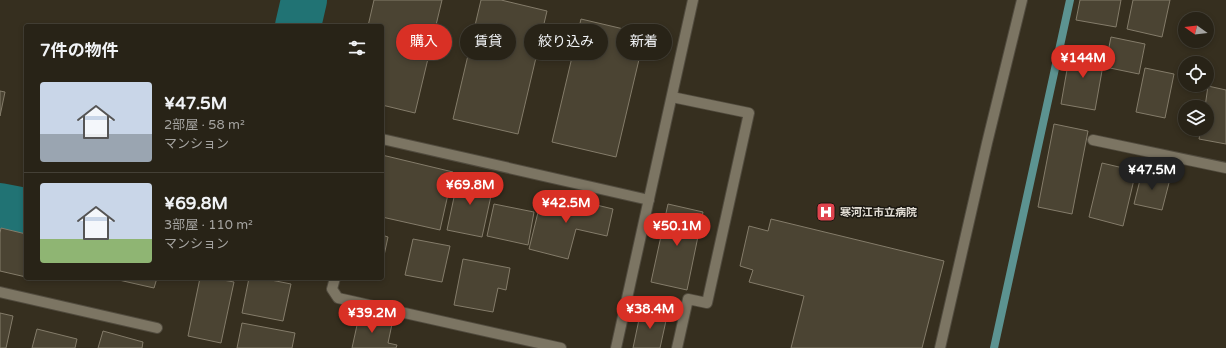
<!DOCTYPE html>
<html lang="ja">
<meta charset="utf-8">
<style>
:root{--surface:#282317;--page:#302b20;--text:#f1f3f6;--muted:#a5a4a1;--line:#444036;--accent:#d93025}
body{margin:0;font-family:"Varela Round","Noto Sans JP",sans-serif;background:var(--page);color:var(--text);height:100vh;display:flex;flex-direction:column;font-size:15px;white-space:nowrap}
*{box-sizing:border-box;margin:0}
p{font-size:13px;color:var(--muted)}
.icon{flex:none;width:22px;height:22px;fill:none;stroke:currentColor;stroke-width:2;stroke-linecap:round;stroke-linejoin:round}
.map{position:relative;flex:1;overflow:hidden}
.details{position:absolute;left:24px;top:24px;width:360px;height:256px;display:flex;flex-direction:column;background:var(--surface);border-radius:4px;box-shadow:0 2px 6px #0003,0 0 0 1px var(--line)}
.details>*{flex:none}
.top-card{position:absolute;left:396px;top:24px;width:380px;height:36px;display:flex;gap:8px}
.needle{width:26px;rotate:284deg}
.controls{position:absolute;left:1178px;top:12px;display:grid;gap:8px}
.controls a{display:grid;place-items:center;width:36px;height:36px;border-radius:50%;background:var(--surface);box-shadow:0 2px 6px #0003,0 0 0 1px var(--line);font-size:20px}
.price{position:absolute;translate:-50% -34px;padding:0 9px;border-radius:14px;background:var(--accent);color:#fff;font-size:13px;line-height:26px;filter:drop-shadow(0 1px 2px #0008)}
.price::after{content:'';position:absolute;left:50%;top:24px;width:12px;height:9px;margin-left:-6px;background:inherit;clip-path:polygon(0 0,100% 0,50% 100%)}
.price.selected{background:#222;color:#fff}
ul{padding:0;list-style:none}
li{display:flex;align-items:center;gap:12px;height:100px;padding:0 16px}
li+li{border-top:1px solid var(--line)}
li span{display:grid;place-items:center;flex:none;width:112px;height:80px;border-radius:4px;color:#555}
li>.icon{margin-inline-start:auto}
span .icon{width:48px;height:48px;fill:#fffc;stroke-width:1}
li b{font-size:17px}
h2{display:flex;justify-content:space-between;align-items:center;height:48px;padding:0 16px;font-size:17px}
.tag{padding:0 14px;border-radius:18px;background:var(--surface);box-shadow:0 2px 6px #0003,0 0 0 1px var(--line);font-size:14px;line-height:36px}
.tag.selected{background:var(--accent);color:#fff}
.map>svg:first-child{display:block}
</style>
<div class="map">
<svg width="1226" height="348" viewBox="0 0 1226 348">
<rect width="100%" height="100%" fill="#362f1f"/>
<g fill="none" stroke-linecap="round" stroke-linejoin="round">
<path stroke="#5c9391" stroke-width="8" d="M994 348 1070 0"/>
<g stroke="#217374" stroke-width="46">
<path d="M298 26 304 0"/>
<path d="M0 206 26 211"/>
</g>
</g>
<g fill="#4b4433" stroke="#847c6a">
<path d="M374 0H442L415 113 382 105V26H368Z"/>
<path d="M481 0H501L547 11 518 134 453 119Z"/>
<path d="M1080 0H1121L1116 27 1076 20Z"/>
<path d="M1133 0H1170L1162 37 1127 29Z"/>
<path d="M581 19 645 34 616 157 552 142Z"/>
<path d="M1111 37 1145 44 1139 74 1105 67Z"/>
<path d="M1071 47 1105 54 1095 110 1061 104Z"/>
<path d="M1145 68 1174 74 1165 118 1136 112Z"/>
<path d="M1208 86 1226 90V144L1199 139 1201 129H1207V107H1205Z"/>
<path d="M0 91 5 92 0 116Z"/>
<path d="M1054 124 1088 131 1072 214 1038 207Z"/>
<path d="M382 155 453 172 440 230 382 217Z"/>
<path d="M1102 163 1136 171 1123 226 1089 217Z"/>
<path d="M1142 172 1170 179 1162 210 1134 204Z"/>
<path d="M459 174 494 182 482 237 447 230Z"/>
<path d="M543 192 613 209 607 236 576 229 568 259 529 249Z"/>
<path d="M494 204 534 212 528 245 487 236Z"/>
<path d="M668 204 703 212 687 290 651 282Z"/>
<path d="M771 219 944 261 922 348H791L804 296 749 282 753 270 740 266 749 226 768 231Z"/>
<path d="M1 228 26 234V277L0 271V233Z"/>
<path d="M382 235 388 237 382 265Z"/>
<path d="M413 239 450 246 442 282 405 275Z"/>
<path d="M463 259 510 268 506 290 498 288 493 312 454 305Z"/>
<path d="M110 278H157L154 288Z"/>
<path d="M200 278H212L234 282 221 343 188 336Z"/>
<path d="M249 278H261L291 284 283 321 242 313Z"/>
<path d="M641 310 667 316 660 348H633Z"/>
<path d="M0 313 13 316 6 348H0Z"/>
<path d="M359 316 392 324 388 343 397 345 396 348H352Z"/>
<path d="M242 323 295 333 292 348H237Z"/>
<path d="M37 329 77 339 75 348H32Z"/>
<path d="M103 331 143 342 142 348H98Z"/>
</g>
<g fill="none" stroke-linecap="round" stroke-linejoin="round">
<g stroke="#514b3e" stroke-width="12">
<g id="minor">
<path d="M672 97 749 113 707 303 688 299 677 348"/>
<path d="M382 139 649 200"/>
<path d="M1093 140 1226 168"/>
<path d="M335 278 332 289 338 298 561 348"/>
<path d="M0 292 157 328"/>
<path d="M616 348 693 0"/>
<path d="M940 348 987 143 1022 0"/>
</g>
</g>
<use href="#minor" stroke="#7c7563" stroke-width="10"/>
</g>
<defs>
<g id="hospital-square" transform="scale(1)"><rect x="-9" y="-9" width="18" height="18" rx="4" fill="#e0444e" stroke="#1b1811"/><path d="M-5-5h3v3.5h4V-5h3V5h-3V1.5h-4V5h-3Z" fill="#fff"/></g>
</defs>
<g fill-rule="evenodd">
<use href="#hospital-square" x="826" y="212"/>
</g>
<g text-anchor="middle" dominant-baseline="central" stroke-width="3" stroke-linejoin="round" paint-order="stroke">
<g font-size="11" font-weight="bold" fill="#e4dfd6" stroke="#1b1811" text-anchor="start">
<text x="840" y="212">寒河江市立病院</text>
</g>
</g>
</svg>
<div class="controls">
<a><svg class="needle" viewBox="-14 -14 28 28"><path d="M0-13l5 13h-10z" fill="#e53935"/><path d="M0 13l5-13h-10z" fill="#a5a4a1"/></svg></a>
<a><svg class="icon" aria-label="locate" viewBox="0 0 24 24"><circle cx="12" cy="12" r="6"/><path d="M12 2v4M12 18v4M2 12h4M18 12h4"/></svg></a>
<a><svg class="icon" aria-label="layers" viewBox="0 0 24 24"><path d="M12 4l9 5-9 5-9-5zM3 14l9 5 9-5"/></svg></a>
</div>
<b class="price" style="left:1083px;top:79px">¥144M</b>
<b class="price selected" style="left:1152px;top:191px">¥47.5M</b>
<b class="price" style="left:470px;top:206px">¥69.8M</b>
<b class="price" style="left:566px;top:224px">¥42.5M</b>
<b class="price" style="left:677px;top:247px">¥50.1M</b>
<b class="price" style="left:650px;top:330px">¥38.4M</b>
<b class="price" style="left:372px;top:334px">¥39.2M</b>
<div class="top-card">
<a class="tag selected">購入</a>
<a class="tag">賃貸</a>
<a class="tag">絞り込み</a>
<a class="tag">新着</a>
</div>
<section class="details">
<h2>7件の物件<svg class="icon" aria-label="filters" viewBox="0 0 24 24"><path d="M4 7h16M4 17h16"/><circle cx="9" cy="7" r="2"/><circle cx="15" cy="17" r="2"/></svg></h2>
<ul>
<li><span style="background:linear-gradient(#c9d6e8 65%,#9aa5b1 0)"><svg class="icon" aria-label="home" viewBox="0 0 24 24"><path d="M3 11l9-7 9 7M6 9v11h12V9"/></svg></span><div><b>¥47.5M</b><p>2部屋 · 58 m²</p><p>マンション</p></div></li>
<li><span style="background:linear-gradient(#c9d6e8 70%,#8fb573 0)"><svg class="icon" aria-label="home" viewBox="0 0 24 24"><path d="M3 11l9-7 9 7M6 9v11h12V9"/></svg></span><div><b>¥69.8M</b><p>3部屋 · 110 m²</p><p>マンション</p></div></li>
</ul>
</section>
</div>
